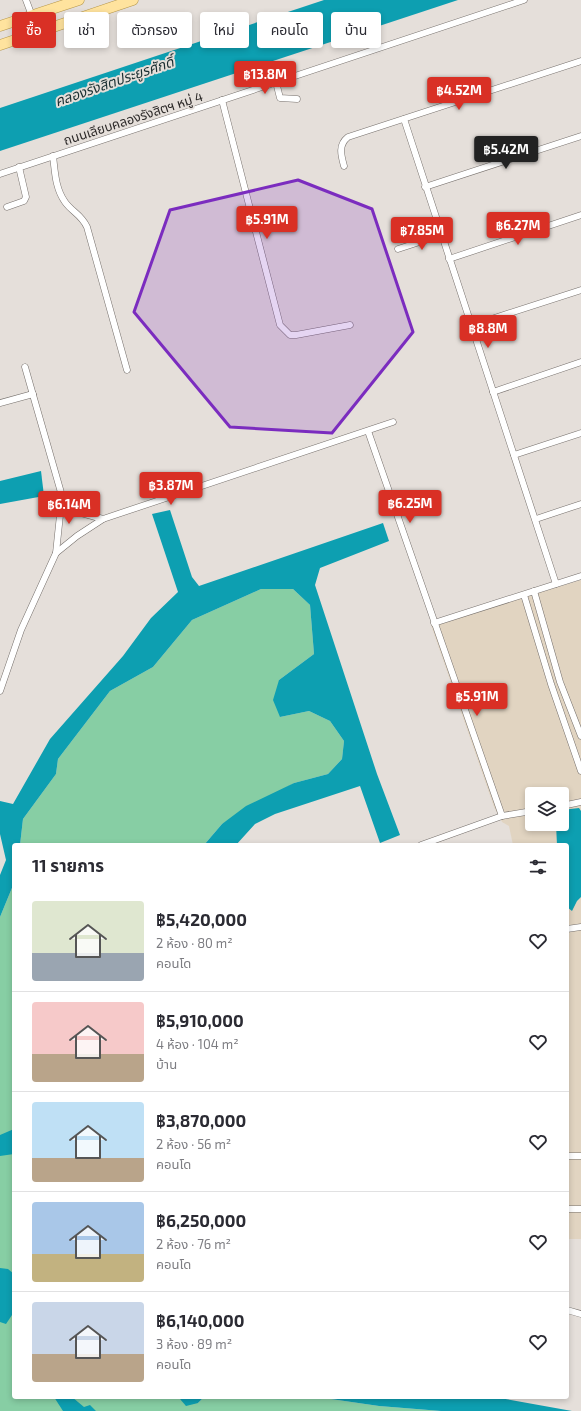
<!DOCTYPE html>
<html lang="th">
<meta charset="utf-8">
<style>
:root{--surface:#fff;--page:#f2f2f3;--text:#2b2b33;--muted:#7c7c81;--line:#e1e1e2;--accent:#d93025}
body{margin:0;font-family:"Exo 2","Noto Sans Thai",sans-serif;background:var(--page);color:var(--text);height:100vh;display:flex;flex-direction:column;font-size:15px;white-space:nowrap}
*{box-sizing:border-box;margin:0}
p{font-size:13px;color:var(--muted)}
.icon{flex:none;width:22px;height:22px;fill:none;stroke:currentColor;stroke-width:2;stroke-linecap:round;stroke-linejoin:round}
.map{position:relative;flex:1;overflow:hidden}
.drawer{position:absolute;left:12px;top:843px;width:557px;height:556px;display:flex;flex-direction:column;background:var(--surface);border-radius:4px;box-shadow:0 2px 6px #0003}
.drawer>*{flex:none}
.guide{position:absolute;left:12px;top:12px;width:557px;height:36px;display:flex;gap:8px}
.fabs{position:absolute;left:525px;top:787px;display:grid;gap:8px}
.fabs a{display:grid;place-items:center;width:44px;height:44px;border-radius:4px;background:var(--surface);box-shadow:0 2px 6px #0003;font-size:20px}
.price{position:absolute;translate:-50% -34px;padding:0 9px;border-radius:4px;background:var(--accent);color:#fff;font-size:13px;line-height:26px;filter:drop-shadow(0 1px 2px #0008)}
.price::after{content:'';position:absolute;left:50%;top:24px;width:12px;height:9px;margin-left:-6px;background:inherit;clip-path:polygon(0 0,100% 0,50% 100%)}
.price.selected{background:#222;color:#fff}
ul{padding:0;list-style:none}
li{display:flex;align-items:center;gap:12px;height:100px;padding:0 20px}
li+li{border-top:1px solid var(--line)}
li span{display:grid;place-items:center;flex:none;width:112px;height:80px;border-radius:4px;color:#555}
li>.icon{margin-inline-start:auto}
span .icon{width:48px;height:48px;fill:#fffc;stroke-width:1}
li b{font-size:17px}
h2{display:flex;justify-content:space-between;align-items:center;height:48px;padding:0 20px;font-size:17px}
.chip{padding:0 14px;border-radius:4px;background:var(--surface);box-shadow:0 2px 6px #0003;font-size:14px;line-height:36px}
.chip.selected{background:var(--accent);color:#fff}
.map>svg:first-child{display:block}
</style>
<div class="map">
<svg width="581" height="1411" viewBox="0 0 581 1411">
<rect width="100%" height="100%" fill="#e5dfda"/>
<path fill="#e1d4c1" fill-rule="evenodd" d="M581 580V1239H567V845H513L509 826 502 822 494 807 431 625ZM532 794H562V824H532Z"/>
<g fill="#87cea4">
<path d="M261 589H293L310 605 314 654 279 680 280 717 309 711 330 721 344 741 342 759 328 774 294 783 222 824 204 845H20L23 819 56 774 58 759 110 691 153 667 192 620Z"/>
<path d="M14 883V1397H180V1399L198 1403 204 1397H317L379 1406 441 1411H0V917Z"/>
</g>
<g fill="#0d9fb1">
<path d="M324 0H458L0 151V108Z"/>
<path d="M41 471 44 496 0 504V481Z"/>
<path d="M170 510 192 577 199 586 383 523 389 541 320 568 315 585 377 774 400 835 380 843 360 786 275 814 255 824 236 845H204L222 824 246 806 294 783 328 774 342 759 344 741 330 721 309 711 280 717 273 700 279 680 314 654 310 605 293 589H261L192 620 153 667 110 691 58 759 56 774 23 819 20 845H14V883L0 917V875L6 860 0 834V801L13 804 50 739 123 656 151 618 178 592 152 514Z"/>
<path d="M579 808 581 811V897L577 901 572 911 567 907V845H557L556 824H562V810Z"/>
<path d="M14 1129V1154L0 1156V1135Z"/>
<path d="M0 1268 8 1269 14 1274V1312L6 1324 0 1322Z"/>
<path d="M54 1397H72L84 1407 90 1405 96 1411H63Z"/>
<path d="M180 1397H204L198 1403 186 1406 180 1399Z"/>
<path d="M317 1397H494L572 1411H441L379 1406Z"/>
</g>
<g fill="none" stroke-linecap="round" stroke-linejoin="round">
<g stroke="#76706c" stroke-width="7">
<g id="minor">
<path d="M26 0 32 16"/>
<path d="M276 82 280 98 297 99"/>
<path d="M222 100 280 325 290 335H296L350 325"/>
<path d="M404 119 556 584"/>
<path d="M53 156C55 171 55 188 65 202 72 212 81 214 87 227L127 370"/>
<path d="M344 166C341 155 338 145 348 137L581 61"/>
<path d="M0 174 524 0"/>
<path d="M425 187 581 136"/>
<path d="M7 207 24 201 26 197 19 167"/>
<path d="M398 249 441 235"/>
<path d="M449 259 581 215"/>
<path d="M470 326 581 290"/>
<path d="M25 367 62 496 81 513 103 519 393 422"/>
<path d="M493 392 581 362"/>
<path d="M0 403 33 394"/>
<path d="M368 431 502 816"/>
<path d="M514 455 581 433"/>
<path d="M536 519 581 504"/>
<path d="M56 553 77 536 103 519"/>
<path d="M534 591 560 682 581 736"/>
<path d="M524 595 551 684 581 771"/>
<path d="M434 623 581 576"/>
<path d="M0 691 21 630 56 553 62 496"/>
<path d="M562 806 581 802"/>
<path d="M421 845 502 816 532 811"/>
<path d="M567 929 581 927"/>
<path d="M567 1156H581"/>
<path d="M567 1209H581"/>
<path d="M567 1310 581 1314"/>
</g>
</g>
<g stroke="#b5964a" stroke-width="11">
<g id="primary">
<path d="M0 26 79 0"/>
<path d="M0 45 133 0"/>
</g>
</g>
<use href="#minor" stroke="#fff" stroke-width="6"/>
<use href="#primary" stroke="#ffe39e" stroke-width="10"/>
</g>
<path fill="#7b2cbf" fill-opacity="0.2" stroke="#7b2cbf" stroke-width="3" stroke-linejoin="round" d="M298 180 372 209 413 332 332 433 230 427 134 312 170 210Z"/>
<g text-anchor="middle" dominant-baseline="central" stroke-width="4" stroke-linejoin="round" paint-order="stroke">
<g font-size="13" fill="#2c2928" stroke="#e5dfda">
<text transform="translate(133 118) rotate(-18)">ถนนเลียบคลองรังสิตฯ หมู่ 4</text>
</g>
<g font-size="14" font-style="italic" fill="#192e31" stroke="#e5dfda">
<text transform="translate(114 81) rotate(-19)">คลองรังสิตประยูรศักดิ์</text>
</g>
</g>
</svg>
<div class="fabs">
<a><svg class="icon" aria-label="layers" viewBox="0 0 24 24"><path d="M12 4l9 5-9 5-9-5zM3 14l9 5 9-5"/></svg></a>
</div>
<b class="price" style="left:265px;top:95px">฿13.8M</b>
<b class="price" style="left:459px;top:111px">฿4.52M</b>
<b class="price selected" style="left:506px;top:170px">฿5.42M</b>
<b class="price" style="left:267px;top:240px">฿5.91M</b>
<b class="price" style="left:518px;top:246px">฿6.27M</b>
<b class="price" style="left:422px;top:251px">฿7.85M</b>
<b class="price" style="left:488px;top:349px">฿8.8M</b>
<b class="price" style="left:171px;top:506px">฿3.87M</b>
<b class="price" style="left:410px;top:524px">฿6.25M</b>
<b class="price" style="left:69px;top:525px">฿6.14M</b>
<b class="price" style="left:477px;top:717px">฿5.91M</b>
<div class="guide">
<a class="chip selected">ซื้อ</a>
<a class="chip">เช่า</a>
<a class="chip">ตัวกรอง</a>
<a class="chip">ใหม่</a>
<a class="chip">คอนโด</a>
<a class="chip">บ้าน</a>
</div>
<section class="drawer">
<h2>11 รายการ<svg class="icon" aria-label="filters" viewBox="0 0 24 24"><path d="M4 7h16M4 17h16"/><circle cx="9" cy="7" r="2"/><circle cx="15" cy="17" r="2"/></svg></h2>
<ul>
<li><span style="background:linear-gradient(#dfe7d0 65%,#9aa5b1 0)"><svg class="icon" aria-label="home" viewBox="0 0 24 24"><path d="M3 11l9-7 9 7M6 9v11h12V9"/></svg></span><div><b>฿5,420,000</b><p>2 ห้อง · 80 m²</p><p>คอนโด</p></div><svg class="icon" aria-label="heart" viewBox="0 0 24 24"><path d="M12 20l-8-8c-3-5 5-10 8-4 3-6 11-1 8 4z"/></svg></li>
<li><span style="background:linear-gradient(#f6c9c9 65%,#b9a48a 0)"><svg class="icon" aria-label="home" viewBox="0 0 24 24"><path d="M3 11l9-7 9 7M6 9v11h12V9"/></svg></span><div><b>฿5,910,000</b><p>4 ห้อง · 104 m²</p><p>บ้าน</p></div><svg class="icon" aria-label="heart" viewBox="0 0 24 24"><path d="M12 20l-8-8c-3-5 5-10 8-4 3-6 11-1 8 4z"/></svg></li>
<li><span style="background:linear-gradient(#bfe0f5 70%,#b9a48a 0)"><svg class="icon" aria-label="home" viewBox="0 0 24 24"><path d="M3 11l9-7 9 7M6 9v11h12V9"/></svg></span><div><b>฿3,870,000</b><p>2 ห้อง · 56 m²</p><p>คอนโด</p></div><svg class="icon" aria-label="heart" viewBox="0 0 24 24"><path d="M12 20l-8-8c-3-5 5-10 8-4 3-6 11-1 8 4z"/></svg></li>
<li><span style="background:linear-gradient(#a9c7e8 65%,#c2b280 0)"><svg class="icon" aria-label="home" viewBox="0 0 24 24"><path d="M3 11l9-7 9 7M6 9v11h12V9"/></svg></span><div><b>฿6,250,000</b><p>2 ห้อง · 76 m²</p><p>คอนโด</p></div><svg class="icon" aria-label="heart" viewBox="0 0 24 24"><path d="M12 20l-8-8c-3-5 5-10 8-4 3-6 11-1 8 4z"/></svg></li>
<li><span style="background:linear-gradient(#c9d6e8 65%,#b9a48a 0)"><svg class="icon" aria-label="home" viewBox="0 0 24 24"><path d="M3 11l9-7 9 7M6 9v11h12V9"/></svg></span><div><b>฿6,140,000</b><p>3 ห้อง · 89 m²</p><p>คอนโด</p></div><svg class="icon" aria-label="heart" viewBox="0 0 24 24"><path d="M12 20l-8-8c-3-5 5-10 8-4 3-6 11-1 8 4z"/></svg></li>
</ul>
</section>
</div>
